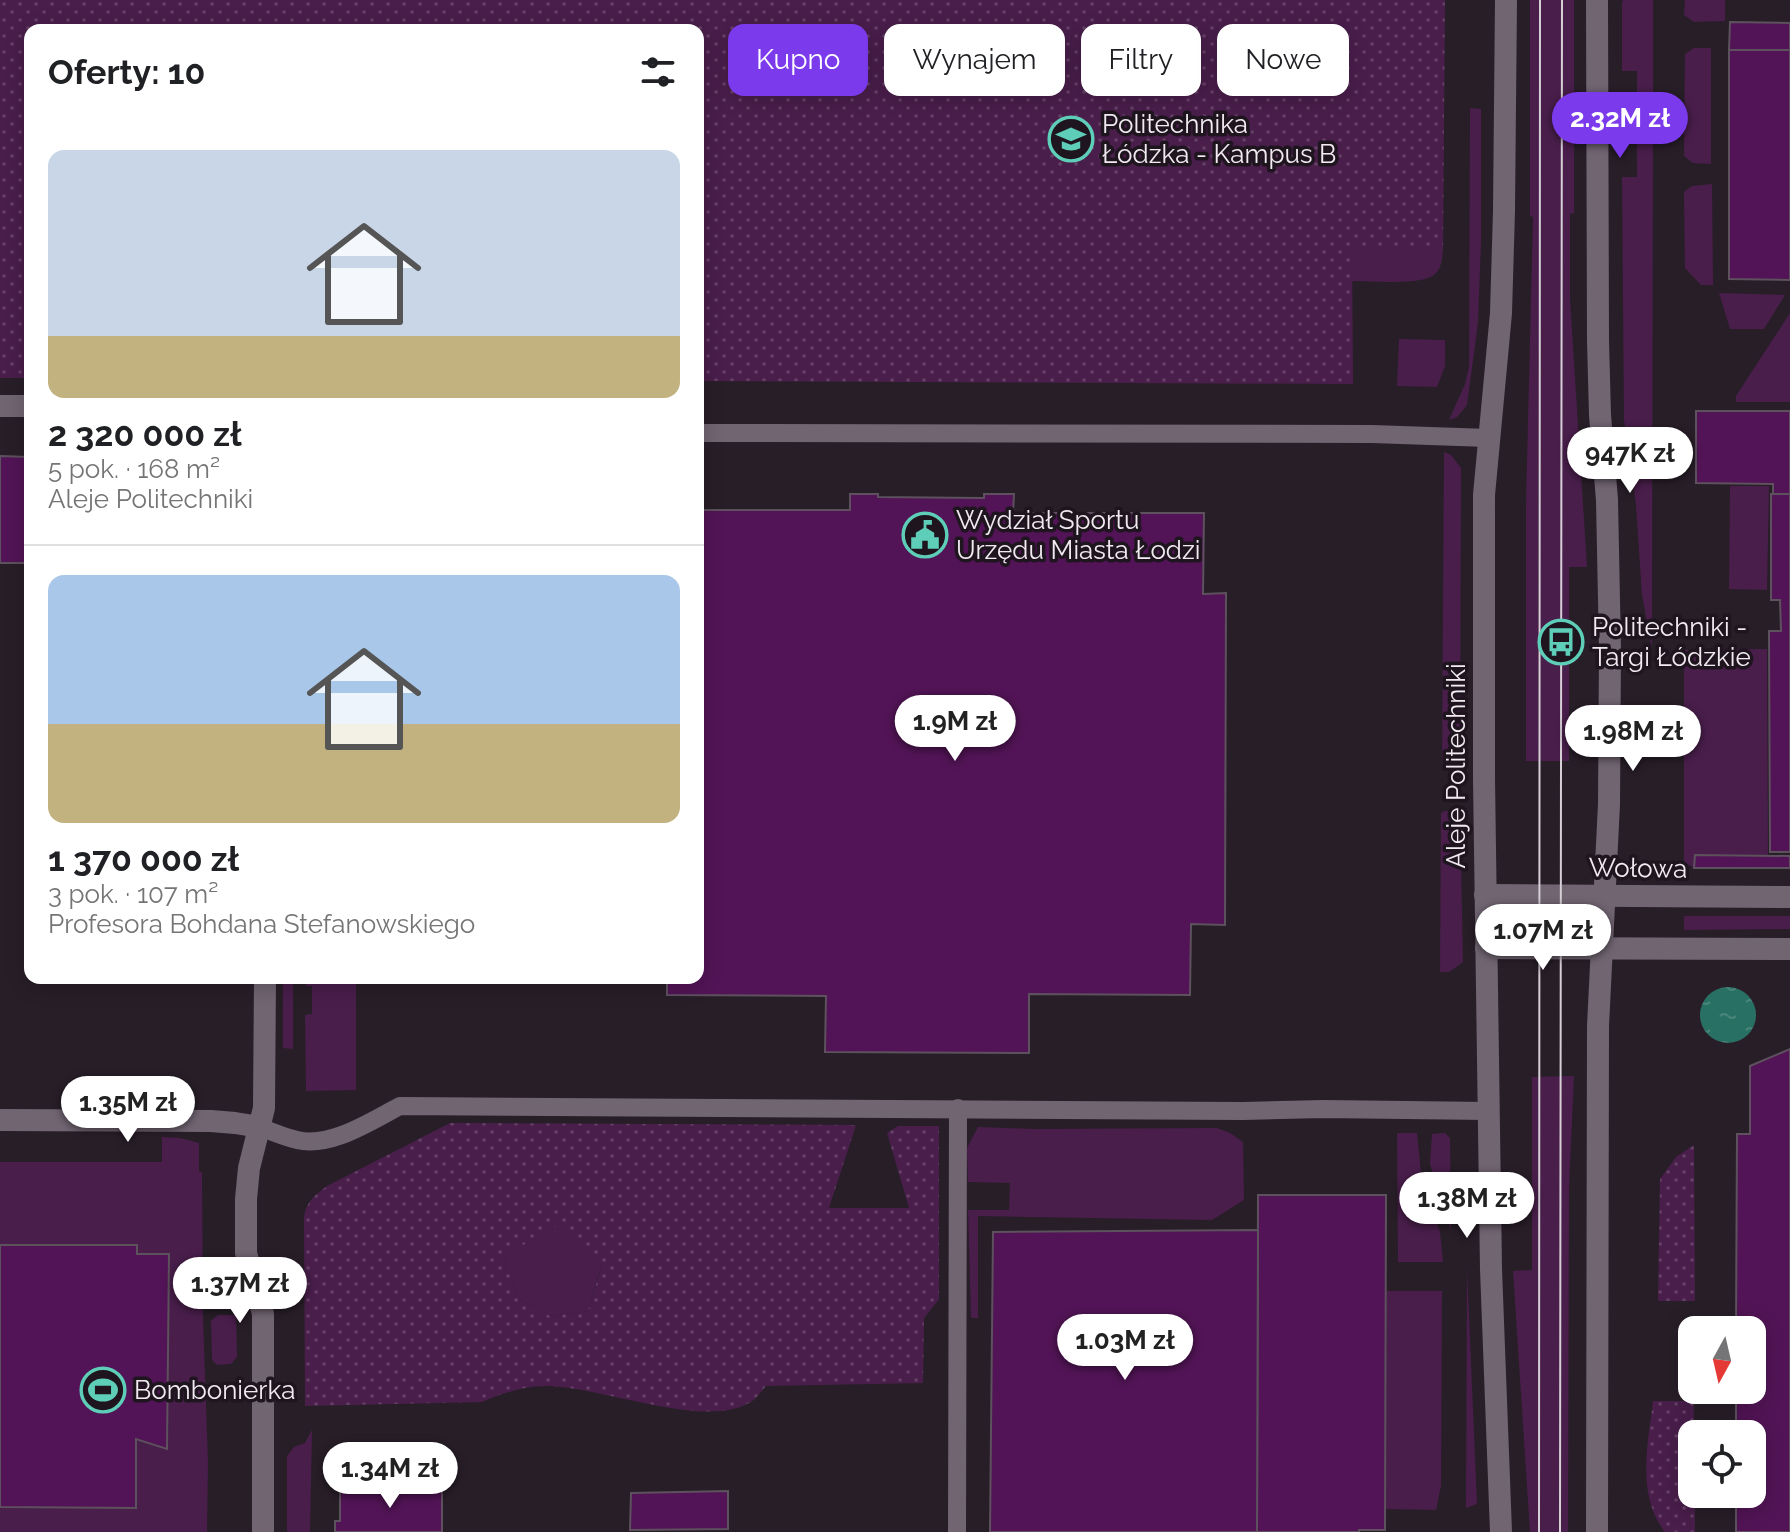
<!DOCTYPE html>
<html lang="pl">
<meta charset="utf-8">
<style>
:root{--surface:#fff;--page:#f2f2f2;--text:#202124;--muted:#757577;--line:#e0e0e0;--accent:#7c3aed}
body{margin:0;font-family:Raleway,sans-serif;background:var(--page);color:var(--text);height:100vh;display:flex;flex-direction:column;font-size:30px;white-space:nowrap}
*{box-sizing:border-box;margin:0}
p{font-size:26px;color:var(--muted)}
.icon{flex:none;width:44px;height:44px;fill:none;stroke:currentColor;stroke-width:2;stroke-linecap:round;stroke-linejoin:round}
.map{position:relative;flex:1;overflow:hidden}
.details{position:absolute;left:24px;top:24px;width:680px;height:960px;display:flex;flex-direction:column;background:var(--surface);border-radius:16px;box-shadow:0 4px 20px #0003}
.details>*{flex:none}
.hud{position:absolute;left:728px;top:24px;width:760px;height:72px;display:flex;gap:16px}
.needle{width:52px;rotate:188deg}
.controls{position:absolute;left:1678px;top:1316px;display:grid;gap:16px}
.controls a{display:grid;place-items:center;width:88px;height:88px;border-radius:16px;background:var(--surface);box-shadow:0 4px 20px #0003;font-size:40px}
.price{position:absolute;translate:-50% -68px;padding:0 18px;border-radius:28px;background:#fff;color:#222;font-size:26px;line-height:52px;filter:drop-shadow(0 2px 4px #0008)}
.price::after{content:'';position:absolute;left:50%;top:48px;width:24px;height:18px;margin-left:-12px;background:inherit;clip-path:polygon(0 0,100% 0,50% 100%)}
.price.current{background:var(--accent);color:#fff}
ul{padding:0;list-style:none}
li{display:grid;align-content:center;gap:16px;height:424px;padding:0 24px}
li+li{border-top:2px solid var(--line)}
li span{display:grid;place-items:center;height:248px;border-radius:16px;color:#555}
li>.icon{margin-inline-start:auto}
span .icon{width:144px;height:144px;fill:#fffc;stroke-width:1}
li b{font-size:34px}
h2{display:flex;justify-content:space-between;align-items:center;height:96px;padding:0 24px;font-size:34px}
.tag{padding:0 28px;border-radius:16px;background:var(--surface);box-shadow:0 4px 20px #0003;font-size:28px;line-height:72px}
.tag.current{background:var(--accent);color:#fff}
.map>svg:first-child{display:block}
</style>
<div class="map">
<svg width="1790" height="1532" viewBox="0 0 1790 1532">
<defs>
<pattern id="park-dots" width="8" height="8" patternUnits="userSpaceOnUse" patternTransform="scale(2)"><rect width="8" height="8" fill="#491e4b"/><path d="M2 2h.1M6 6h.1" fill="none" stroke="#643f65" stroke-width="1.8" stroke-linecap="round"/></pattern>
<pattern id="water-ripples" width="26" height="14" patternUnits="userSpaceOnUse" patternTransform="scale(2)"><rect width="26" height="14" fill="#287063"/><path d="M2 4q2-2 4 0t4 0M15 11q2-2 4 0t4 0" fill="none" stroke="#48857a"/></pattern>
</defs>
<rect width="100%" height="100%" fill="#281e28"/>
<g fill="#491e4b">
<path d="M1530 0H1574V213L1570 214V299L1587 567H1569V761H1526V503L1533 217 1530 216Z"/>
<path d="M1623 0H1653V105H1637V71H1622V3Z"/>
<path d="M1685 0H1725V21L1694 22 1684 15Z"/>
<path d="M1694 48H1711V164L1693 163 1684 156 1685 54Z"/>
<path d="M1470 108 1481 109V242L1478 323 1467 405 1457 417 1449 420 1465 384 1469 367Z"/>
<path d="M1637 117H1653L1652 649 1642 595 1636 505 1624 420 1622 177H1637Z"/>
<path d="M1712 184 1713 285H1701L1685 268 1684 192 1692 186Z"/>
<path d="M1351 248 1443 250C1442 258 1442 268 1435 274 1422 286 1370 281 1351 281Z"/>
<path d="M1719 293 1785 295 1764 329H1730Z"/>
<path d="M1790 313V402H1736V396Z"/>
<path d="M1399 339 1445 340V366L1437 387 1397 386Z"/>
<path d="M1444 452 1451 455 1461 468 1460 762H1442Z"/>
<path d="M1730 486H1769L1767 590 1729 589Z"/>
<path d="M1767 649 1768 856 1695 855 1694 868 1684 862V650Z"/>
<path d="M1445 811 1460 812 1463 962 1449 972H1440L1441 813Z"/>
<path d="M1684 916H1790V929L1684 930Z"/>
<path d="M283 978H293V1049L283 1048Z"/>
<path d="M306 978H356V1090L306 1091 305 1015 312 1014V986H306Z"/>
<path d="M1574 1076 1569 1187 1568 1532H1530L1513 1271 1532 1270V1077Z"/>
<path d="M978 1127 1034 1129 1217 1128 1230 1133 1243 1142 1244 1200 1212 1220 978 1216V1318H971L968 1210H1009L1010 1183 968 1182 967 1148Z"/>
<path d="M1397 1133H1417L1421 1173 1440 1232 1443 1262H1398Z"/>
<path d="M1445 1133 1450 1138 1451 1231 1430 1164 1432 1134Z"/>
<path d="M162 1137 180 1138 199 1143V1172H202L203 1318 208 1462 207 1532H0V1162H162Z"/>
<path d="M565 1221 601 1267 588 1311 550 1316 520 1299 503 1260 518 1248Z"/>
<path d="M1467 1268 1477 1504 1466 1508Z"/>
<path d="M1386 1291H1442L1441 1486 1436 1510 1385 1509Z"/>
<path d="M218 1315H236L237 1357 231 1364 217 1365 212 1360 211 1321Z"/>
<path d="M312 1430 310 1532H287V1456L294 1447 305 1443Z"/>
</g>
<g fill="url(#park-dots)" fill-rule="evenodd">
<path d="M0 0H1445L1443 250 1352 249 1353 384 698 381V30H30V378H0Z"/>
<path d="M450 1123 856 1125 829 1208H909L887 1133 898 1126H939V1299L924 1318 923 1383 766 1386C761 1392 755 1400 749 1403 703 1429 602 1387 548 1386 526 1385 503 1393 482 1402L305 1406 304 1216C307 1201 315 1195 327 1186ZM564 1222 601 1268 588 1311 550 1316 520 1299 503 1260 518 1248Z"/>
<path d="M1694 1145 1695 1301H1658L1660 1179 1676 1157Z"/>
<path d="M1653 1401H1694L1692 1494H1695V1532H1665C1636 1495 1648 1444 1653 1401Z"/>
</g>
<circle fill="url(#water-ripples)" cx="1728" cy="1015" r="28"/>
<g fill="#521456" stroke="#5d515d" stroke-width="2">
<path d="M1730 22 1790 23V50H1729Z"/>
<path d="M1729 50H1790V280L1729 279Z"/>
<path d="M1696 411H1790V494H1773V484L1696 483Z"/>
<path d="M0 456 30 457V563H0Z"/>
<path d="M850 494H878V497L984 498V494H1014L1013 513H1204L1203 594 1226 593 1225 925 1191 924 1190 995 1029 994V1053L825 1052 826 996 667 995V978H698V510H850Z"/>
<path d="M1771 494H1790V852H1770L1769 631H1781L1780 600H1771Z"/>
<path d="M1695 855 1790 856V868H1694Z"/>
<path d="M1790 1049V1532H1736V1494H1752V1434H1736V1390H1752V1330H1736L1737 1134H1750V1066Z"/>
<path d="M1258 1195H1386L1385 1530H1359V1532H1257Z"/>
<path d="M1258 1230 1257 1532H990L993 1232Z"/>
<path d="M0 1245H137V1254H169L167 1449 136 1439V1508L0 1507Z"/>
<path d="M340 1488H442V1532H335V1521H340Z"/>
<path d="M728 1491V1529L630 1530 631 1493Z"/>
</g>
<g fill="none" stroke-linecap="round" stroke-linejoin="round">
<g stroke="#716572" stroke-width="18">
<path d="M698 433 1372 434 1488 438"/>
<path d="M260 1127C272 1132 284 1137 297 1140 331 1148 371 1121 400 1106L1243 1111 1323 1109 1488 1111"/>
<path d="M957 1532 958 1108"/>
</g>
<g stroke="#716572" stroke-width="22">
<path d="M0 406H30"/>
<path d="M1485 895 1790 897"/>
<path d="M1486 948 1790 949"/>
<path d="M0 1120 211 1121 235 1123 260 1127"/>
<path d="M263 1532V1314L246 1253V1199L249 1168 264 1108 265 978"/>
</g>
<g stroke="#716572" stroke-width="22">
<path d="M1501 1532 1491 1269 1484 779V495L1501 313 1504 211 1506 0"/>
<path d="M1597 1532 1598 1026 1609 804 1610 650 1607 500 1600 415 1598 341 1597 0"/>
</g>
<g stroke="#d6cfd6" stroke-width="2">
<path d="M1539 1532 1540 0"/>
<path d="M1560 1532 1562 0"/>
</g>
</g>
<defs>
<g id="university-ring" transform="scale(2.3)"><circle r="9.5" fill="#1e151f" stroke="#5eceb8" stroke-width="1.5"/><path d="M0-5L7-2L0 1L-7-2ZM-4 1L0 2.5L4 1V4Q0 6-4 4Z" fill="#5eceb8"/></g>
<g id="civic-ring" transform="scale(2.3)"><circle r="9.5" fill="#1e151f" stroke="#5eceb8" stroke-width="1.5"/><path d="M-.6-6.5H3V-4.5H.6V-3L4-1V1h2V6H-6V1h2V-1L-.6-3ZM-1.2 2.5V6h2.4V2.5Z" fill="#5eceb8"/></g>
<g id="bus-ring" transform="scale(2.3)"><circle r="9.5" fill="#1e151f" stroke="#5eceb8" stroke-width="1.5"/><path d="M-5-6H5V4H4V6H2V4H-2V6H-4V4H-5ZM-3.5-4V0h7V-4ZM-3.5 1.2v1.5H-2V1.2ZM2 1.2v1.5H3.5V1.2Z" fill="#5eceb8"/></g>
<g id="stadium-ring" transform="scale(2.3)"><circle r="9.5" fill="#1e151f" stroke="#5eceb8" stroke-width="1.5"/><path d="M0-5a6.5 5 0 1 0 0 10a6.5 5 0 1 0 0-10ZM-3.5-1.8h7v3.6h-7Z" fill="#5eceb8"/></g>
</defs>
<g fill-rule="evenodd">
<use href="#university-ring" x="1071" y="139"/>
<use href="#civic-ring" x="925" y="535"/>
<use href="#bus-ring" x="1561" y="642"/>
<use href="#stadium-ring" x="103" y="1390"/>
</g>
<g text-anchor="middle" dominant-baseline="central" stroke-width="7" stroke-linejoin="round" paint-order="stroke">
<g font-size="26" fill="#f1eaf1" stroke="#1e151f" text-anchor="start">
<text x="1102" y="124">Politechnika<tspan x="1102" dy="30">Łódzka - Kampus B</tspan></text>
<text x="956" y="520">Wydział Sportu<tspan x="956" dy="30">Urzędu Miasta Łodzi</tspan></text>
<text x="1592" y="627">Politechniki -<tspan x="1592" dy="30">Targi Łódzkie</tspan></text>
<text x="134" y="1390">Bombonierka</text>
</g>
<g font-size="26" fill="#f1eaf1" stroke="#1e151f">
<text transform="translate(1456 766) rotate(-90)">Aleje Politechniki</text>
<text transform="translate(1638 868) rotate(1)">Wołowa</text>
</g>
</g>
</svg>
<div class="controls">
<a><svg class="needle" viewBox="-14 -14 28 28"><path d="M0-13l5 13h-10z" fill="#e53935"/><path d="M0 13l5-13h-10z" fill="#757577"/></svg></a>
<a><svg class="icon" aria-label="locate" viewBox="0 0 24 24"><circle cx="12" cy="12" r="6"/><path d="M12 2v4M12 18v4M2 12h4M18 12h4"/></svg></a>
</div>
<b class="price current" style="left:1620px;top:160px">2.32M zł</b>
<b class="price" style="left:1630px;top:495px">947K zł</b>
<b class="price" style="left:955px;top:763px">1.9M zł</b>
<b class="price" style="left:1633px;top:773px">1.98M zł</b>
<b class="price" style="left:1543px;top:972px">1.07M zł</b>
<b class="price" style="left:128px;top:1144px">1.35M zł</b>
<b class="price" style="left:1467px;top:1240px">1.38M zł</b>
<b class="price" style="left:240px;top:1325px">1.37M zł</b>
<b class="price" style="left:1125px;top:1382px">1.03M zł</b>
<b class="price" style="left:390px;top:1510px">1.34M zł</b>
<div class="hud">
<a class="tag current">Kupno</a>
<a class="tag">Wynajem</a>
<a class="tag">Filtry</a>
<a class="tag">Nowe</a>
</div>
<section class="details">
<h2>Oferty: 10<svg class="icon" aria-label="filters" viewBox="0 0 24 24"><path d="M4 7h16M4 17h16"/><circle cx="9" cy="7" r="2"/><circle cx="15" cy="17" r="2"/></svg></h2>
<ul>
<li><span style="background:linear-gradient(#c9d6e8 75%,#c2b280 0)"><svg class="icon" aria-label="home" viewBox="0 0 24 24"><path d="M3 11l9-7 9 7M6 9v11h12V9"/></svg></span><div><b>2 320 000 zł</b><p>5 pok. · 168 m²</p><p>Aleje Politechniki</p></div></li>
<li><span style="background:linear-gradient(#a9c7e8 60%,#c2b280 0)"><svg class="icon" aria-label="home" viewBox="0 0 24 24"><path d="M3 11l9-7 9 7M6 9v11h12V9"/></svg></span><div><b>1 370 000 zł</b><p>3 pok. · 107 m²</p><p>Profesora Bohdana Stefanowskiego</p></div></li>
</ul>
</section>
</div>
